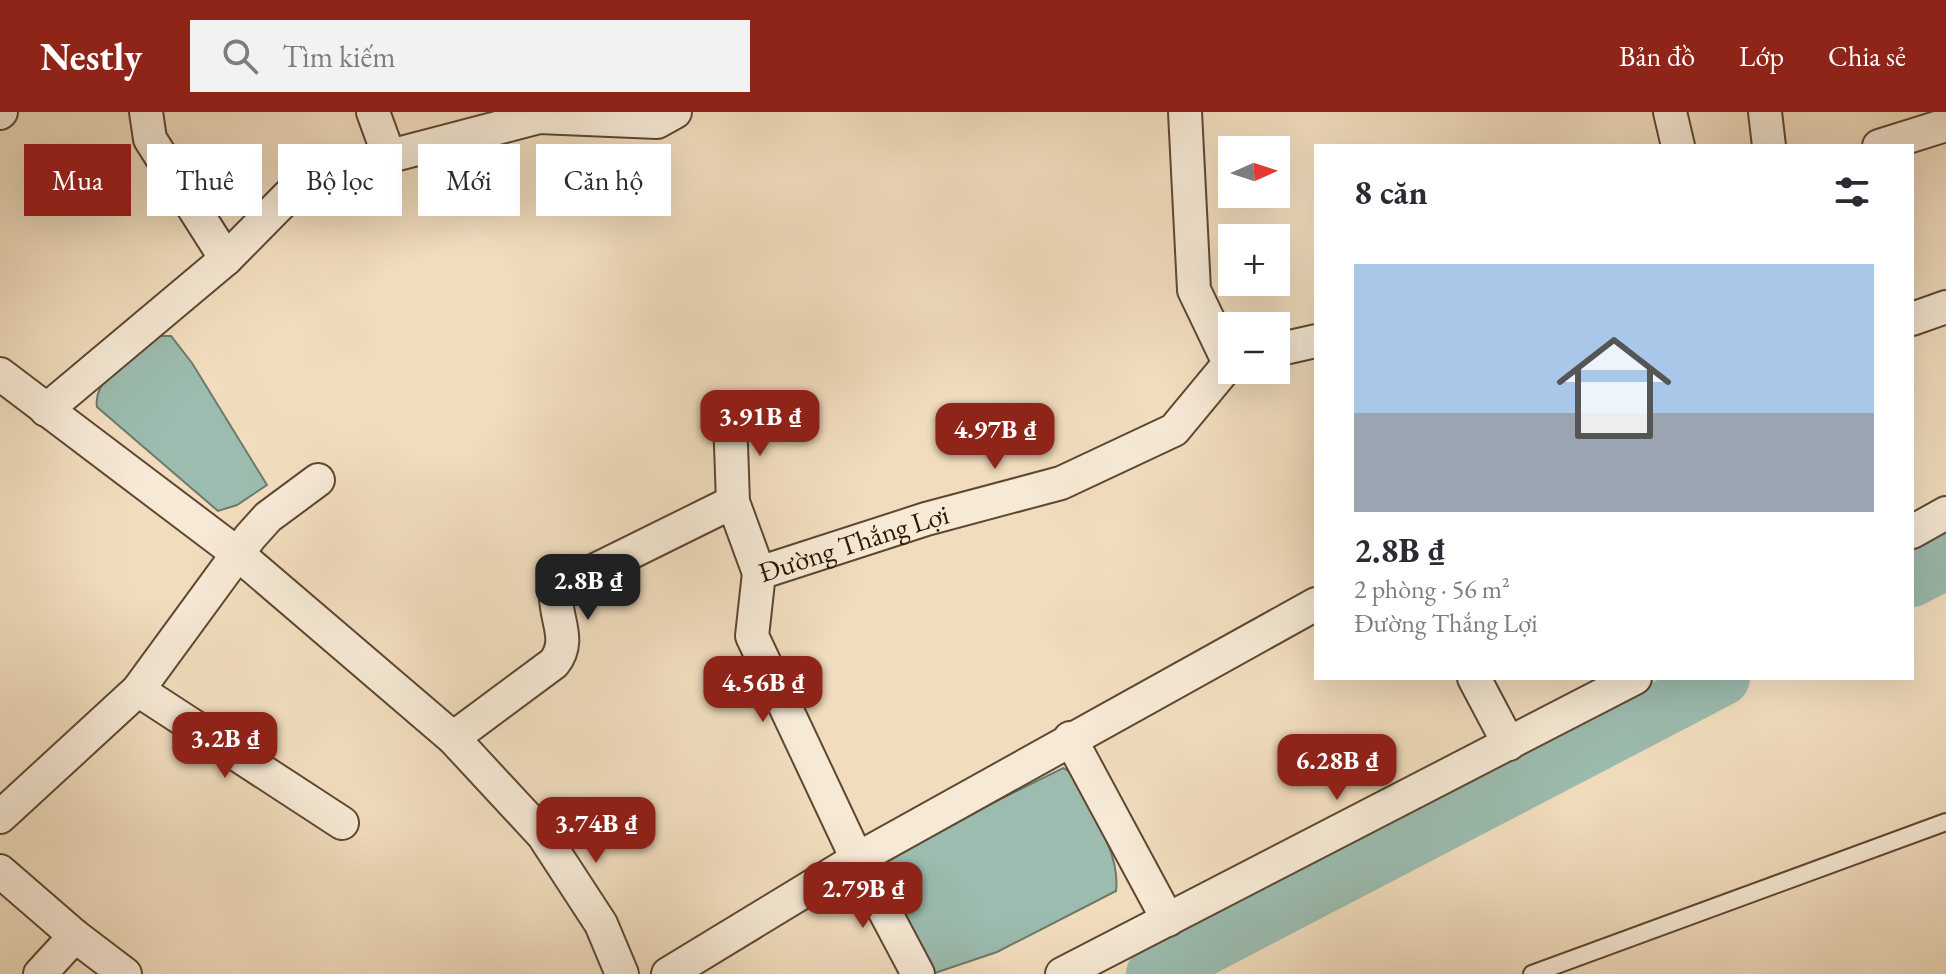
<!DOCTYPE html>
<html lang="vi">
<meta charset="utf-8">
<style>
:root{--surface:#fff;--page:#f2f2f3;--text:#2b2b33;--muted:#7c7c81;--line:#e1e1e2;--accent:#8f2418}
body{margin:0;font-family:"EB Garamond",serif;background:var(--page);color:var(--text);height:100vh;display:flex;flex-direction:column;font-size:30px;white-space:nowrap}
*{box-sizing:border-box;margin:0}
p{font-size:26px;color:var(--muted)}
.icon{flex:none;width:44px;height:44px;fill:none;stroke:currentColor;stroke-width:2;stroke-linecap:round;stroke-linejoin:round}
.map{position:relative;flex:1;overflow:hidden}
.side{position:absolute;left:1314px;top:32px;width:600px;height:536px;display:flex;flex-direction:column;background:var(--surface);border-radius:0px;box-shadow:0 8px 32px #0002}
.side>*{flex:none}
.guide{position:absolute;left:24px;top:32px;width:760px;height:72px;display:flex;gap:16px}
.needle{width:52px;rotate:87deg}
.fabs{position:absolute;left:1218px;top:24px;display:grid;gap:16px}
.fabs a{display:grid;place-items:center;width:72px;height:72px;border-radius:0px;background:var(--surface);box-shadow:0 8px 32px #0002;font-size:40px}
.price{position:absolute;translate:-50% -68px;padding:0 18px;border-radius:16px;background:var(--accent);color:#fff;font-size:26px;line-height:52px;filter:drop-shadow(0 2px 4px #0008)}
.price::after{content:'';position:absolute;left:50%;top:48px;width:24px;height:18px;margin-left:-12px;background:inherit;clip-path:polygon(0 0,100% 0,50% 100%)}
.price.active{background:#222;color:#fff}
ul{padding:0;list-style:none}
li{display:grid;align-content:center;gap:16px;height:424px;padding:0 40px}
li+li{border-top:2px solid var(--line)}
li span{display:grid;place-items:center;height:248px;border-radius:0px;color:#555}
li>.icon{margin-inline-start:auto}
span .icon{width:144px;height:144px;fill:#fffc;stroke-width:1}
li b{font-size:34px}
h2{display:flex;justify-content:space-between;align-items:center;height:96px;padding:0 40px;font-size:34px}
.tag{padding:0 28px;border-radius:0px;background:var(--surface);box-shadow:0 8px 32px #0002;font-size:28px;line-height:72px}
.tag.active{background:var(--accent);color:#fff}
header{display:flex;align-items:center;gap:48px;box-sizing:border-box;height:112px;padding:0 40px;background:var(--accent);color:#fff}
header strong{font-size:38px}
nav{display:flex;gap:44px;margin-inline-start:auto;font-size:28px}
.search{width:560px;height:72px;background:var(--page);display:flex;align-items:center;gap:20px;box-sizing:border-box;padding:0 28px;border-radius:0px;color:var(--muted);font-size:30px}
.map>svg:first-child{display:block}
</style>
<header>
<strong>Nestly</strong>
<div class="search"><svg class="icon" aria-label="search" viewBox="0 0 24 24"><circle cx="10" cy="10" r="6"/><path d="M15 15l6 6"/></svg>Tìm kiếm</div>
<nav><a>Bản đồ</a><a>Lớp</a><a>Chia sẻ</a></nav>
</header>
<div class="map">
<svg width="1946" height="862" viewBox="0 0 1946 862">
<rect width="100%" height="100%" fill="#f1ddbe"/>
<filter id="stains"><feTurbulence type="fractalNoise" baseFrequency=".0025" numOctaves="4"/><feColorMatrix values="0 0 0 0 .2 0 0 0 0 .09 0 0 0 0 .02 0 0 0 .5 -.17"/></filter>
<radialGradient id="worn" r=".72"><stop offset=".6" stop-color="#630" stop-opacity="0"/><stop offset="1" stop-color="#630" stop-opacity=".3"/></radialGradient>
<g fill="#9bbcaf" stroke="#6f796a" stroke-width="2">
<path d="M157 224H171L192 251 267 373 237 393 218 399 97 295C92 265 137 240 157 224Z"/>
<path d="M1063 656 1069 659C1087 695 1121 738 1116 779L997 840 932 862 884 758 888 743Z"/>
</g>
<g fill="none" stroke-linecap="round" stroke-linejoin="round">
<g stroke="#9bbcaf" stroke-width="56">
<path d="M1912 467 1946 449"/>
<path d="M1154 862 1722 566"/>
</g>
<g stroke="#5f4732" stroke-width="20">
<path id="lane" d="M1532 862 1946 710"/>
</g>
<g stroke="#5f4732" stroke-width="36">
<g id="street">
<path d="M146 0 150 27 226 147"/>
<path d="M373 0 389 44"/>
<path d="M1185 0 1194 178 1228 249"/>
<path d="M1670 0 1678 34"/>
<path d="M1765 0 1769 34"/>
<path d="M0 1 1 0"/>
<path d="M1879 34 1946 13"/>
<path d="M1912 207 1946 195"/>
<path d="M1276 238 1316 229"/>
<path d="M0 262 238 442 453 626 543 723 601 812 622 862"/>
<path d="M46 298 226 147 306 66 539 5 657 10 675 0"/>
<path id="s1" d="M730 305 733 390 759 461 926 407 1061 371 1174 318 1232 248"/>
<path d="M1912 420 1946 401"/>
<path d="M759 461 752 524 857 747 918 862"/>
<path d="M1474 566 1509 632"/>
<path d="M138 578 342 711"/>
<path d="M453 626 554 551C572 528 555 508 556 482L565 473 733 390"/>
<path d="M1070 626 1168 808"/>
<path d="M0 705 138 578 250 425 268 405 318 368"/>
<path d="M0 759 75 824 40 862"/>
<path d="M75 824 125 862"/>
<path d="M668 862 857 747 1316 492"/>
<path d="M1062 862 1635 566"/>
</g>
</g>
<use href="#lane" stroke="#f6e9d5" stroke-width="16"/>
<use href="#street" stroke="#f6e9d5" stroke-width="32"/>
</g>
<g text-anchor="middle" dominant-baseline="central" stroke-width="6" stroke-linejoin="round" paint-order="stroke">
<g font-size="28" fill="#2e1503" stroke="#f6e9d5">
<text stroke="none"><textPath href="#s1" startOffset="260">Đường Thắng Lợi</textPath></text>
</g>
</g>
<rect width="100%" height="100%" filter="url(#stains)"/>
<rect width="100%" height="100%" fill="url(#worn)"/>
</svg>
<div class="fabs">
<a><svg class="needle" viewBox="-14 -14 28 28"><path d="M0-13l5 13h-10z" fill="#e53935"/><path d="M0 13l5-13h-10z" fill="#7c7c81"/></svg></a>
<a>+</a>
<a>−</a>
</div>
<b class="price" style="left:760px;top:346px">3.91B ₫</b>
<b class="price" style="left:995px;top:359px">4.97B ₫</b>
<b class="price active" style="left:588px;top:510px">2.8B ₫</b>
<b class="price" style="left:763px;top:612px">4.56B ₫</b>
<b class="price" style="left:225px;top:668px">3.2B ₫</b>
<b class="price" style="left:1337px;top:690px">6.28B ₫</b>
<b class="price" style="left:596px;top:753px">3.74B ₫</b>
<b class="price" style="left:863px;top:818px">2.79B ₫</b>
<div class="guide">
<a class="tag active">Mua</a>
<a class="tag">Thuê</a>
<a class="tag">Bộ lọc</a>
<a class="tag">Mới</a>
<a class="tag">Căn hộ</a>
</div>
<section class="side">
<h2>8 căn<svg class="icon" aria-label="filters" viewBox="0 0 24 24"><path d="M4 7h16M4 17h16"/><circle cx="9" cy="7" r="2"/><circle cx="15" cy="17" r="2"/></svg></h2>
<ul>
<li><span style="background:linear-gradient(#a9c7e8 60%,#9aa5b1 0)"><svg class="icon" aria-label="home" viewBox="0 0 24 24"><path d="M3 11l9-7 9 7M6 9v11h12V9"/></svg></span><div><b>2.8B ₫</b><p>2 phòng · 56 m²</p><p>Đường Thắng Lợi</p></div></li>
</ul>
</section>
</div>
